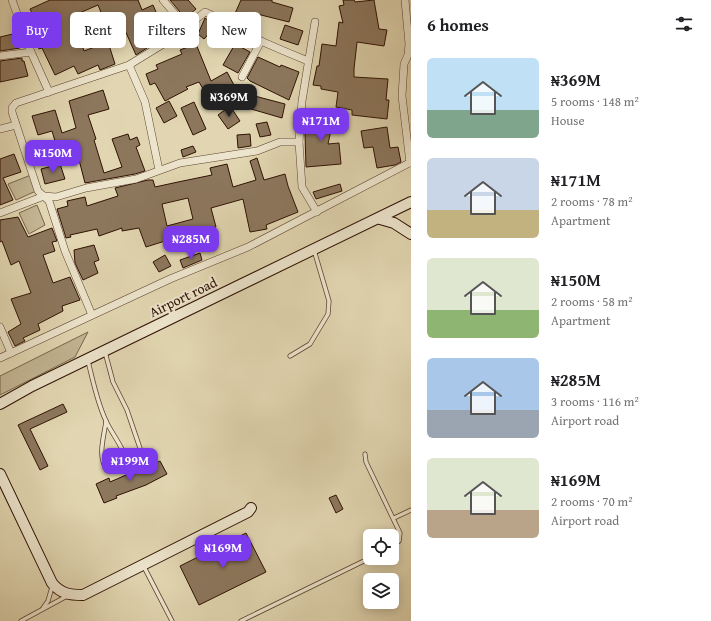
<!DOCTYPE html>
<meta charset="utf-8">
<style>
:root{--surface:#fff;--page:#f6f6f6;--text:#202124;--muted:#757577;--accent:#7c3aed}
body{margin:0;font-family:"Gentium Book Plus",serif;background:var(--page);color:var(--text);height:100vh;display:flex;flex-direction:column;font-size:15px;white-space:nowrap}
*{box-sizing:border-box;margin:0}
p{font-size:13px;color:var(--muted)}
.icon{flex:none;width:22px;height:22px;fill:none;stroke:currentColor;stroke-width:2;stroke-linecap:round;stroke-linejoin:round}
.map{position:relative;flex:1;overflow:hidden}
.side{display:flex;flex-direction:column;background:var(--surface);width:300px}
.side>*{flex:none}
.banner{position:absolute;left:12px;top:12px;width:339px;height:36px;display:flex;gap:8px}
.buttons{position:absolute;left:363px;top:529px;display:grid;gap:8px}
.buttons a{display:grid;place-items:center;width:36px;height:36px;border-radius:6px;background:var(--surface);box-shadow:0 2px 10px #0003;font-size:20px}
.price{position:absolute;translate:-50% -34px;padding:0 9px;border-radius:8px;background:var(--accent);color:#fff;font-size:13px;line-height:26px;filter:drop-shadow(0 1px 2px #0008)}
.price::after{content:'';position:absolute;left:50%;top:24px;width:12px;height:9px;margin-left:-6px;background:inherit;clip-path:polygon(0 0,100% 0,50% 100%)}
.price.current{background:#222;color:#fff}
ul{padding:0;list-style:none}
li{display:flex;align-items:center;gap:12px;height:100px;padding:0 16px}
li span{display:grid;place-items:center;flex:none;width:112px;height:80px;border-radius:6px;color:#555}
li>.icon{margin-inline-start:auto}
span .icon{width:48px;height:48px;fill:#fffc;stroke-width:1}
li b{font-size:17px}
h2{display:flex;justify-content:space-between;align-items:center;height:48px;padding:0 16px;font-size:17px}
.chip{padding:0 14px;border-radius:6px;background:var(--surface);box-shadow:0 2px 10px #0003;font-size:14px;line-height:36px}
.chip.current{background:var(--accent);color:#fff}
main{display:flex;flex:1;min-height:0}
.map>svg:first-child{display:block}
</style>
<main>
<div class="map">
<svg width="411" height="621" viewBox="0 0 411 621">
<rect width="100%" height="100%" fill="#e1d6b1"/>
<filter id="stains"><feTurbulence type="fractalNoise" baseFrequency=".005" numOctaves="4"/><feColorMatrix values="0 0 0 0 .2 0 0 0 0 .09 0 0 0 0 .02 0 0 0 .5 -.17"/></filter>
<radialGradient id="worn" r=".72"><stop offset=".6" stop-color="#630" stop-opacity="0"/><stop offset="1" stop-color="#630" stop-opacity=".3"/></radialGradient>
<g fill="#c3b593" stroke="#79634b">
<path d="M31 175 36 191 16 200 8 184Z"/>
<path d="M37 205 45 225 29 234 19 213Z"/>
<path d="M88 332 75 357 0 395V376Z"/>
</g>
<g fill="#8c775d" stroke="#2f1103" fill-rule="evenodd">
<path d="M50 0H138L142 10 153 5 166 35 145 45 147 48 136 55 119 17 105 22 98 5 70 17 80 37H79L84 51 108 42 115 64 100 70 98 65 78 74 74 66 55 75 42 48 39 49 33 36 41 32 30 9Z"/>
<path d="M170 0H188L196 9 185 18Z"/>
<path d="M241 0H272V2L293 8 289 22 253 13 248 24 233 18Z"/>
<path d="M343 0H354L355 2 374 0 379 29 387 30 384 46 357 42 354 69V77L388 79 386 100H389L387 119 352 115V110L336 107 338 92 321 89V86L313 85 317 66H319L322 44 336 46 339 22 343 23 339 6 344 5Z"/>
<path d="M205 18 216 26 204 39 198 34Z"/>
<path d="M285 25 303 31 298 45 280 39Z"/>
<path d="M17 33 20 48 0 51V37Z"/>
<path d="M196 44 211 81 227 72 234 85 209 99 199 82 186 87 188 89 165 101 155 83 150 85 146 74 158 69 156 65 182 54 180 50Z"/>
<path d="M235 44 250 52 238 73 223 65Z"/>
<path d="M258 57 280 67 281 65 299 72 289 100 250 81 247 78Z"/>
<path d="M22 58V61H24L28 76 0 82V61Z"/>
<path d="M103 90 109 109 88 115 96 139 94 140 104 173 122 167 112 139 128 134 130 140 137 137 140 145 136 147 145 171 135 174 85 183 78 156 61 161 52 131 38 135 32 116 55 110 62 133 76 128 69 101Z"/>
<path d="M247 94 285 104 282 118 251 109Z"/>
<path d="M169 101 177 116 164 123 156 108Z"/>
<path d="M194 102 206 129 193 135 181 108Z"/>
<path d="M230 106 240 121 228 129 218 115Z"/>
<path d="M310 112 334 116 328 144 339 143 341 164 306 167 305 134Z"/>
<path d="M267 122 271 135 260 137 256 124Z"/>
<path d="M387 127 390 148 398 147 401 162 395 165 377 168 373 147 364 148 361 131Z"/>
<path d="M250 134 251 146 238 148 237 135Z"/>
<path d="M193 146 196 152 183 157 181 150Z"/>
<path d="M14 154 21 172 3 178 13 200 0 205V159Z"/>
<path d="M257 158 264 180 285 174 288 186 298 212 266 225 267 229 250 232 243 199 211 208 216 227 199 230 198 227 163 237 165 241 146 247 139 228 122 231V228L99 236 97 229 70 235 71 237 66 238 57 209 68 206 67 201 85 197 87 206 118 196 115 188 148 180H153L155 187 178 182 212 175 210 168 227 164 233 187 256 180 250 161ZM188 198 193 219 167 226 162 204Z"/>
<path d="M60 164 65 179 45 184 41 169Z"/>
<path d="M340 184 342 191 316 199 313 192Z"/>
<path d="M18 217 28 237 52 228 57 241 52 242 55 251 43 255 53 283 70 277 80 300 62 306 63 311 38 324 40 330 23 338 25 341 15 346 8 332 21 324 11 299 31 293 19 261 11 265 2 241 0 242V220Z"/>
<path d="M94 245 99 260 94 262 98 273 83 280 75 263 74 250Z"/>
<path d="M200 253 202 260 183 268 180 260Z"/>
<path d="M165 255 171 266 159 272 153 262Z"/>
<path d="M63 404 67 412 30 429 48 466 40 470 18 425Z"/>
<path d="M160 461 167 474 146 485 116 496 117 498 104 503 96 484 109 478 110 482 133 472 134 474Z"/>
<path d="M336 495 343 509 336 513 329 498Z"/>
<path d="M246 533 266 572 199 605 180 566Z"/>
</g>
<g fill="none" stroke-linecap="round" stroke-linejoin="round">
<g stroke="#5c422e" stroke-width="5">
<g id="lane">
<path d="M105 352 113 382 127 410 143 457"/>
<path d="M290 356 310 344 328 314 329 301 314 250"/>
<path d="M88 361C93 381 97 402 106 421 112 434 122 445 126 459"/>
<path d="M106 421C104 437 97 456 107 470"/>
<path d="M365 454 366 462 400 533 399 541 392 547"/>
<path d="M394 518 411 510"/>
<path d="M143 565 172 621"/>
<path d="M43 608 48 601 52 587"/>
<path d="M21 621 67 596"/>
<path d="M241 621 370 558"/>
</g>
</g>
<g stroke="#5c422e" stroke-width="8">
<g id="street">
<path d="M12 0 31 52 49 92"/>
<path d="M163 0 186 27"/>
<path d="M405 0 409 44 408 55 404 64 402 96 410 163"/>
<path d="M315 22 302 101 299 142 302 187 317 212"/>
<path d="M0 56 31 52"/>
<path d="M129 65 145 102 159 170"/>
<path d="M242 77 261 41"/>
<path d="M0 129 16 125"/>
<path d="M0 213 44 196 56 197 86 188 136 179 180 163 257 151 280 142H299"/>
<path d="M92 315 65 251 49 201 38 191 12 112V108L16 103 129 65 173 38 205 12C214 15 220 22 229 26 255 39 281 50 308 61"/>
<path d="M0 327 11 353"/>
<path d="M0 358 170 279 248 247 411 162"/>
</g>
</g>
<g stroke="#2f1103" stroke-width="12">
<g id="secondary">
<path d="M380 219 394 223 411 234"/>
<path d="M0 404 32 386 411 202"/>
<path d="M0 474 52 583C61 594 70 595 83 595L248 512 251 508"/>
</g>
</g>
<use href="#lane" stroke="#ece4cc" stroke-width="3.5"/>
<use href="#street" stroke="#ece4cc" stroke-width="7"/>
<use href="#secondary" stroke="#ece4cc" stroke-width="10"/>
</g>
<g text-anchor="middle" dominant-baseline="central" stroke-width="4" stroke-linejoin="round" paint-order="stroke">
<g font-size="14" fill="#2f1103" stroke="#ece4cc">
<text transform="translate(183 297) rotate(-26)">Airport road</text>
</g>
</g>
<rect width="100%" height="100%" filter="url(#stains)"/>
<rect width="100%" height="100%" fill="url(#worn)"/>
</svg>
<div class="buttons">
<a><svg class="icon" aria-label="locate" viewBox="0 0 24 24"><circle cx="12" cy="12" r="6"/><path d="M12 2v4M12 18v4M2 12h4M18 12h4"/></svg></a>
<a><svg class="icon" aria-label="layers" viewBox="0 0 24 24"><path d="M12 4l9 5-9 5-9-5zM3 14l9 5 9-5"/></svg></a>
</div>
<b class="price current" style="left:229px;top:118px">₦369M</b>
<b class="price" style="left:321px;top:142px">₦171M</b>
<b class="price" style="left:53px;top:174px">₦150M</b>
<b class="price" style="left:191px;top:260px">₦285M</b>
<b class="price" style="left:130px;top:482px">₦199M</b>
<b class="price" style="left:223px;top:569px">₦169M</b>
<div class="banner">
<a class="chip current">Buy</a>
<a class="chip">Rent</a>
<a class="chip">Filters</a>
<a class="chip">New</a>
</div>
</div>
<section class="side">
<h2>6 homes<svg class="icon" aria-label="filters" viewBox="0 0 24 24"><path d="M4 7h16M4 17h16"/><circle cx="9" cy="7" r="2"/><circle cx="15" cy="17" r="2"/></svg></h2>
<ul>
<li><span style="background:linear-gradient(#bfe0f5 65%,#7fa58c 0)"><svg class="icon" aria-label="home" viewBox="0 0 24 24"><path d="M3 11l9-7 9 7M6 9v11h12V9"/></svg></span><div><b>₦369M</b><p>5 rooms · 148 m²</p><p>House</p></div></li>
<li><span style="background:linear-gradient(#c9d6e8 65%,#c2b280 0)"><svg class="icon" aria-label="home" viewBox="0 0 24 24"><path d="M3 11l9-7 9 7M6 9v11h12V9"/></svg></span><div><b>₦171M</b><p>2 rooms · 78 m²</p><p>Apartment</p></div></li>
<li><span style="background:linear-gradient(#dfe7d0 65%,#8fb573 0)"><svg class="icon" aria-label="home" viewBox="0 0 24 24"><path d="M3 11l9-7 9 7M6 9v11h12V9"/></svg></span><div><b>₦150M</b><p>2 rooms · 58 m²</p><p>Apartment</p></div></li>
<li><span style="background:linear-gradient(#a9c7e8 65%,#9aa5b1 0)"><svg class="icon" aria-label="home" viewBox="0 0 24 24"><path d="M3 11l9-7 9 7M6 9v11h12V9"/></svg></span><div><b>₦285M</b><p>3 rooms · 116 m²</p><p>Airport road</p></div></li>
<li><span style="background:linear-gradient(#dfe7d0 65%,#b9a48a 0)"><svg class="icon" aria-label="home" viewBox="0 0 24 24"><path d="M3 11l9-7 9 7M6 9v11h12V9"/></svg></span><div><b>₦169M</b><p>2 rooms · 70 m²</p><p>Airport road</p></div></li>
</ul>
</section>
</main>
